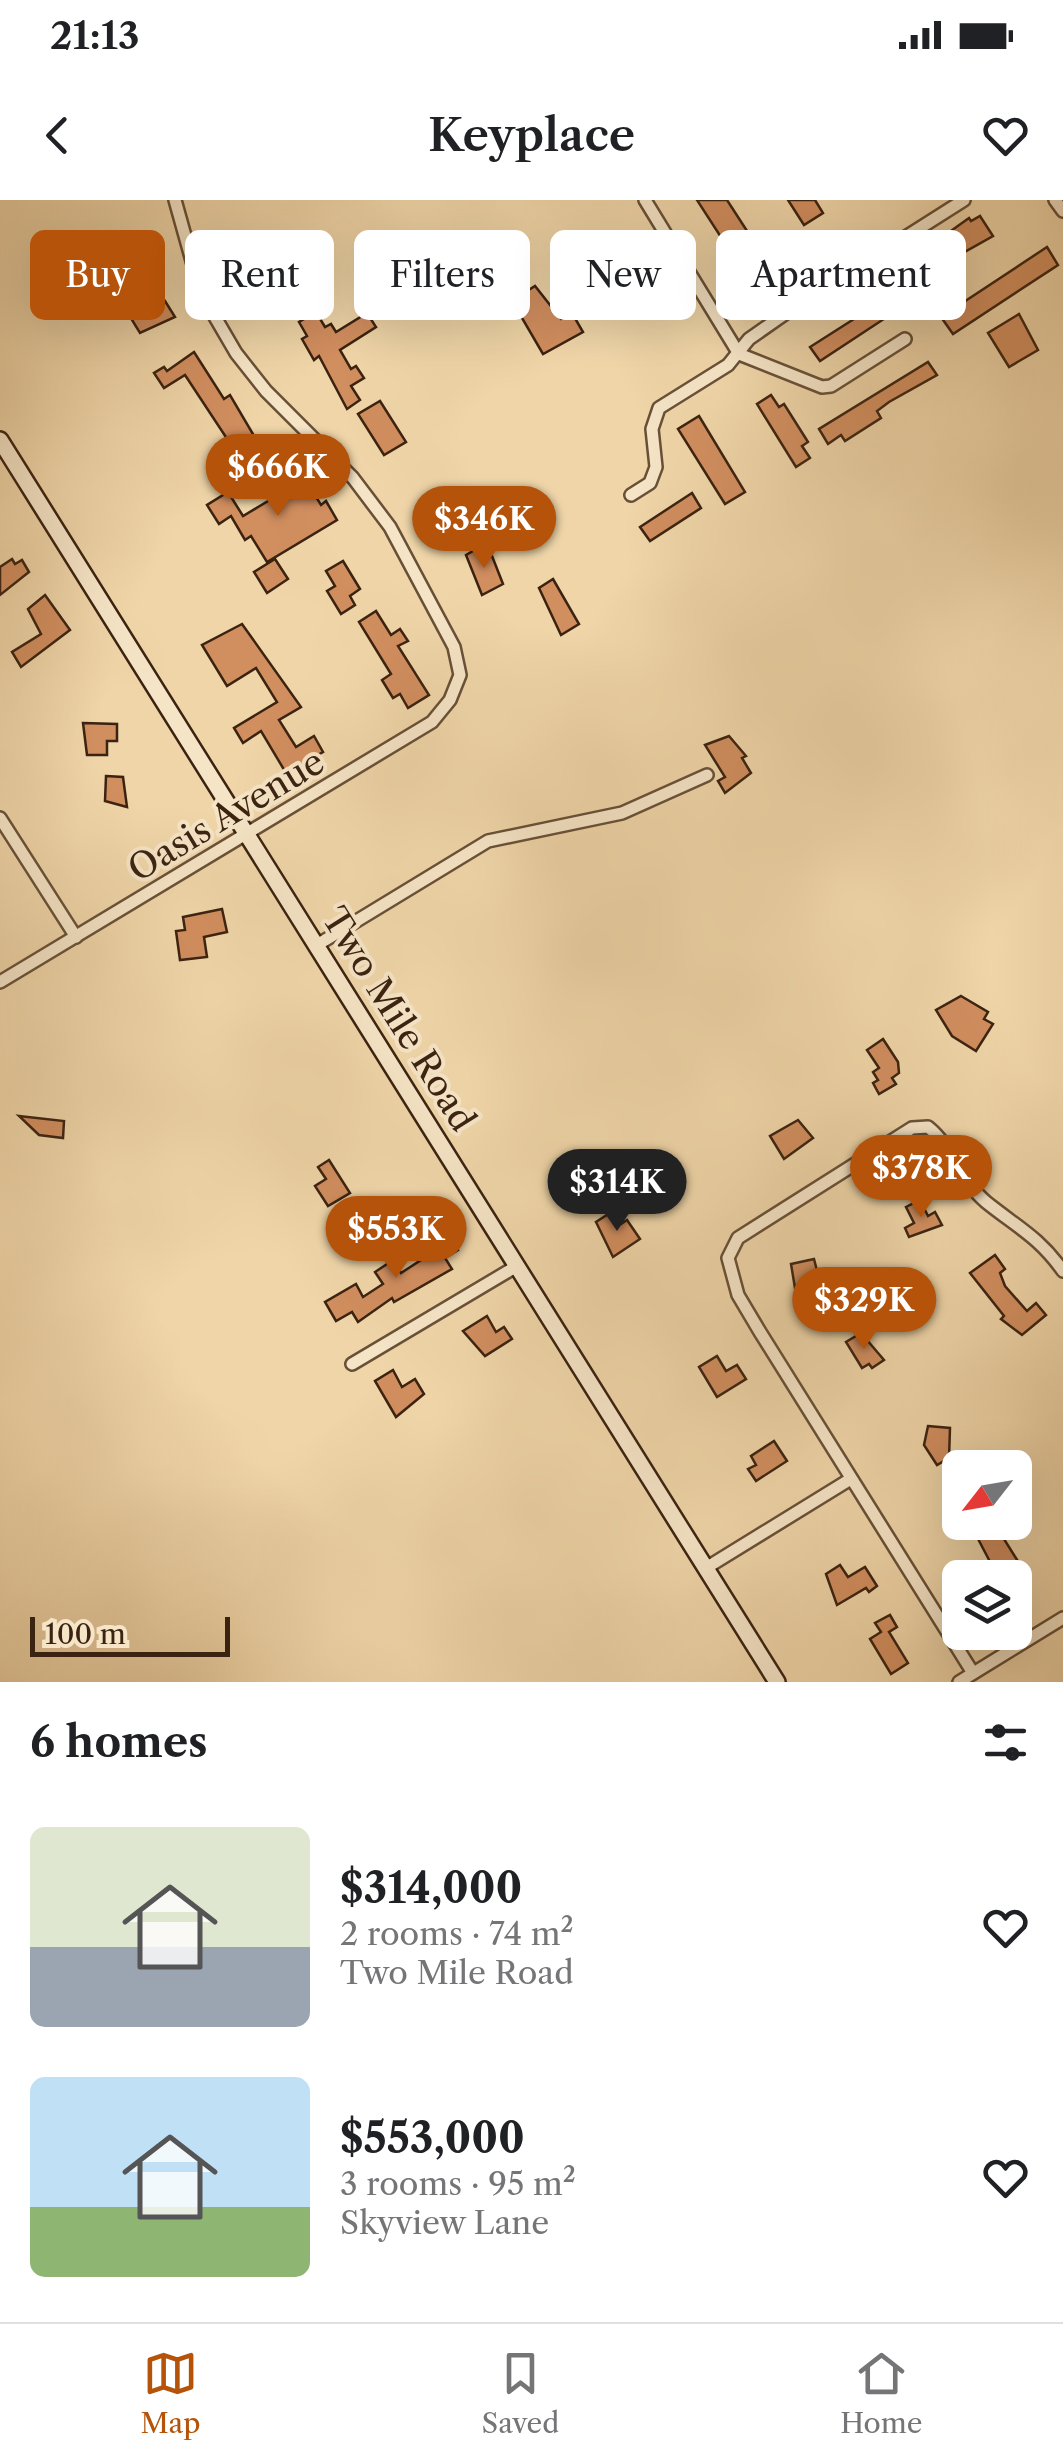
<!DOCTYPE html>
<meta charset="utf-8">
<style>
:root{--surface:#fff;--page:#f6f6f6;--text:#202124;--muted:#757577;--line:#e0e0e0;--accent:#b45309}
body{margin:0;font-family:"Libre Caslon Text",serif;background:var(--page);color:var(--text);height:100vh;display:flex;flex-direction:column;font-size:38px;white-space:nowrap}
*{box-sizing:border-box;margin:0}
p{font-size:32px;color:var(--muted)}
.icon{flex:none;width:55px;height:55px;fill:none;stroke:currentColor;stroke-width:2;stroke-linecap:round;stroke-linejoin:round}
.map{position:relative;height:1482px;overflow:hidden}
.panel{display:flex;flex-direction:column;background:var(--surface);flex:1}
.panel>*{flex:none}
.banner{position:absolute;left:30px;top:30px;width:1005px;height:90px;display:flex;gap:20px}
.needle{width:65px;rotate:239deg}
.buttons{position:absolute;left:942px;top:1250px;display:grid;gap:20px}
.buttons a{display:grid;place-items:center;width:90px;height:90px;border-radius:15px;background:var(--surface);box-shadow:0 10px 40px #0002;font-size:50px}
.scale{position:absolute;left:30px;bottom:25px;width:200px;box-sizing:border-box;padding-left:10px;border:5px solid #3b2311;border-top:0;font-size:28px;line-height:35px;white-space:nowrap;color:#3b2311;-webkit-text-stroke:8px #f5e4c6;paint-order:stroke}
.price{position:absolute;translate:-50% -85px;padding:0 22px;border-radius:35px;background:var(--accent);color:#fff;font-size:32px;line-height:65px;filter:drop-shadow(0 2px 5px #0008)}
.price::after{content:'';position:absolute;left:50%;top:60px;width:30px;height:22px;margin-left:-15px;background:inherit;clip-path:polygon(0 0,100% 0,50% 100%)}
.price.active{background:#222;color:#fff}
ul{padding:0;list-style:none}
li{display:flex;align-items:center;gap:30px;height:250px;padding:0 30px}
li span{display:grid;place-items:center;flex:none;width:280px;height:200px;border-radius:15px;color:#555}
li>.icon{margin-inline-start:auto}
span .icon{width:120px;height:120px;fill:#fffc;stroke-width:1}
li b{font-size:42px}
h2{display:flex;justify-content:space-between;align-items:center;height:120px;padding:0 30px;font-size:42px}
.pill{padding:0 35px;border-radius:15px;background:var(--surface);box-shadow:0 10px 40px #0002;font-size:35px;line-height:90px}
.pill.active{background:var(--accent);color:#fff}
.status{display:flex;justify-content:space-between;align-items:center;height:70px;padding:0 50px;background:var(--surface);direction:ltr}
.status svg{height:28px;fill:currentColor}
header{display:flex;justify-content:space-between;align-items:center;height:130px;padding:0 30px;background:var(--surface);font-size:45px;font-weight:600}
.tabs{display:flex;justify-content:space-around;align-items:center;height:140px;border-top:2px solid var(--line);background:var(--surface);font-size:28px;color:var(--muted)}
.tabs a{display:grid;justify-items:center;gap:5px}
.tabs .active{color:var(--accent)}
.map>svg:first-child{display:block}
</style>
<div class="status"><b>21:13</b><svg viewBox="0 0 49 12"><path d="M0 12V9h3v3zM5 12V6h3v6zM10 12V3h3v9zM15 12V0h3v12zM26 1h20v11H26zM47 4h2v5h-2z"/></svg></div>
<header><svg class="icon" aria-label="back" viewBox="0 0 24 24"><path d="M15 5l-7 7 7 7"/></svg>Keyplace<svg class="icon" aria-label="heart" viewBox="0 0 24 24"><path d="M12 20l-8-8c-3-5 5-10 8-4 3-6 11-1 8 4z"/></svg></header>
<div class="map">
<svg width="1063" height="1482" viewBox="0 0 1063 1482">
<rect width="100%" height="100%" fill="#efd5a8"/>
<filter id="stains"><feTurbulence type="fractalNoise" baseFrequency=".002" numOctaves="4"/><feColorMatrix values="0 0 0 0 .2 0 0 0 0 .09 0 0 0 0 .02 0 0 0 .5 -.17"/></filter>
<radialGradient id="worn" r=".72"><stop offset=".6" stop-color="#630" stop-opacity="0"/><stop offset="1" stop-color="#630" stop-opacity=".3"/></radialGradient>
<g fill="#d18e5f" stroke="#3b2311" stroke-width="2.5">
<path d="M697 0H727L760 51 739 65Z"/>
<path d="M788 0H815L823 13 804 25Z"/>
<path d="M980 16 993 36 954 58 941 38 969 18 971 21Z"/>
<path d="M830 32 842 50 826 61 813 43Z"/>
<path d="M127 38 144 52 128 72 121 66 109 80 92 65 114 39 121 45Z"/>
<path d="M1047 47 1058 65 953 134 941 117Z"/>
<path d="M271 54 276 88 262 90 258 69 232 73 230 61Z"/>
<path d="M520 86 524 93 535 86 561 119 572 113 583 132 543 154 518 111 512 115 501 96Z"/>
<path d="M887 98 896 111 820 161 810 147Z"/>
<path d="M165 101 175 117 140 133 132 120Z"/>
<path d="M316 112 325 127 331 124 336 132 367 113 376 127 340 150 351 169 356 166 364 178 351 186 360 200 347 209 319 156 314 160 302 139 307 136 299 122Z"/>
<path d="M1019 114 1038 150 1009 167 988 133Z"/>
<path d="M194 152 224 199 230 195 257 241 271 248 259 271 243 263 185 175 164 188 154 173 164 167 167 171Z"/>
<path d="M928 162 937 175 889 202 877 211 881 218 845 241 841 235 828 244 819 229Z"/>
<path d="M771 195 779 207 784 204 808 242 802 246 810 258 796 267 757 204Z"/>
<path d="M380 201 406 242 384 255 358 214Z"/>
<path d="M699 216 745 292 725 304 678 229Z"/>
<path d="M305 279 321 305 326 301 337 320 267 362 251 336 245 340 231 316 219 324 207 305 228 292 243 316Z"/>
<path d="M455 291 472 318 468 321 472 328 444 345 427 308Z"/>
<path d="M692 293 701 308 650 341 640 327Z"/>
<path d="M480 347 486 359 492 356 503 384 482 395 466 355Z"/>
<path d="M12 359 15 364 22 360 29 372 0 395V367Z"/>
<path d="M275 359 288 379 267 393 254 372Z"/>
<path d="M343 361 360 389 350 396 355 405 341 414 327 391 335 386 326 371Z"/>
<path d="M553 379 579 424 561 435 539 388Z"/>
<path d="M45 395 70 430 21 467 12 452 41 434 28 409Z"/>
<path d="M376 411 391 435 400 429 408 441 398 446 429 495 408 508 400 494 393 498 382 480 391 474 359 422Z"/>
<path d="M242 424 301 507 279 520 296 547 314 536 323 552 286 573 261 531 243 543 234 528 277 502 256 468 227 486 202 445Z"/>
<path d="M83 523 117 524V541H107V555H87Z"/>
<path d="M729 536 746 556 742 558 751 573 725 593 718 581 725 577 705 545Z"/>
<path d="M106 576 123 577 127 607 105 601Z"/>
<path d="M222 709 227 732 204 737 207 757 180 760 176 731 185 730 183 717Z"/>
<path d="M961 796 988 812 984 819 993 824 976 851 952 836 936 810Z"/>
<path d="M883 839 898 862 899 873 892 878 896 884 879 894 873 883 878 880 873 872 879 868 867 850Z"/>
<path d="M19 916 64 921 63 938 39 935Z"/>
<path d="M798 920 813 938 784 959 770 936Z"/>
<path d="M329 960 350 993 328 1006 315 986 326 979 318 967Z"/>
<path d="M920 1000 928 1016 935 1012 942 1025 909 1037 905 1028 914 1023 906 1007Z"/>
<path d="M613 1011 621 1024 627 1020 640 1039 613 1057 596 1022Z"/>
<path d="M448 1032 458 1050 445 1058 452 1069 394 1102 392 1098 358 1122 352 1112 336 1121 325 1102 356 1084 363 1097 383 1084 375 1072 393 1060 401 1073 424 1058 418 1048 425 1042Z"/>
<path d="M995 1055 1005 1069 1000 1073 1005 1086 1027 1111 1036 1103 1046 1115 1022 1135 1001 1119 1004 1116 970 1073Z"/>
<path d="M814 1059 825 1102 810 1105 807 1092 796 1094 791 1064Z"/>
<path d="M487 1116 496 1132 504 1127 512 1139 485 1156 463 1131Z"/>
<path d="M861 1133 884 1160 872 1168 869 1164 862 1168 846 1142Z"/>
<path d="M717 1156 726 1171 737 1165 746 1179 717 1197 699 1167Z"/>
<path d="M393 1170 402 1187 415 1179 424 1194 396 1217 375 1181Z"/>
<path d="M928 1226 950 1228 949 1258 937 1265 924 1245Z"/>
<path d="M774 1241 787 1261 756 1281 748 1269 756 1265 751 1256Z"/>
<path d="M994 1323 1019 1363 998 1377 976 1335Z"/>
<path d="M840 1365 848 1377 865 1367 877 1386 869 1392 866 1388 837 1405 826 1374Z"/>
<path d="M890 1415 897 1427 889 1432 908 1463 891 1474 870 1439 881 1432 875 1423Z"/>
</g>
<g fill="none" stroke-linecap="round" stroke-linejoin="round">
<g stroke="#685037" stroke-width="16">
<g id="street">
<path d="M645 0 739 154 822 187 831 186 905 139"/>
<path d="M1055 0 1063 11"/>
<path d="M631 295 650 283 656 267 652 229 659 208 728 165 749 139 789 111 964 0"/>
<path d="M0 618 76 737"/>
<path d="M317 745 488 641 622 613 707 575"/>
<path d="M0 782 432 522 450 500 460 475 454 447 390 327 353 278 266 191 236 153 201 93 175 0"/>
<path d="M352 1164 517 1066"/>
<path d="M706 1368 849 1280"/>
<path d="M973 1473 760 1132 738 1095 728 1058 738 1038 912 928 928 927C953 947 961 981 986 1002 1017 1027 1039 1037 1063 1071"/>
<path d="M959 1482 1063 1418"/>
</g>
</g>
<g stroke="#3b2311" stroke-width="20">
<path id="secondary" d="M0 240 777 1482"/>
</g>
<use href="#street" stroke="#f5e4c6" stroke-width="11"/>
<use href="#secondary" stroke="#f5e4c6" stroke-width="15"/>
</g>
<g text-anchor="middle" dominant-baseline="central" stroke-width="8" stroke-linejoin="round" paint-order="stroke">
<g font-size="35" fill="#3b2311" stroke="#f5e4c6">
<text transform="translate(226 615) rotate(-31)">Oasis Avenue</text>
<text transform="translate(399 819) rotate(58)">Two Mile Road</text>
</g>
</g>
<rect width="100%" height="100%" filter="url(#stains)"/>
<rect width="100%" height="100%" fill="url(#worn)"/>
</svg>
<div class="buttons">
<a><svg class="needle" viewBox="-14 -14 28 28"><path d="M0-13l5 13h-10z" fill="#e53935"/><path d="M0 13l5-13h-10z" fill="#757577"/></svg></a>
<a><svg class="icon" aria-label="layers" viewBox="0 0 24 24"><path d="M12 4l9 5-9 5-9-5zM3 14l9 5 9-5"/></svg></a>
</div>
<div class="scale">100 m</div>
<b class="price" style="left:278px;top:319px">$666K</b>
<b class="price" style="left:484px;top:371px">$346K</b>
<b class="price" style="left:921px;top:1020px">$378K</b>
<b class="price active" style="left:617px;top:1034px">$314K</b>
<b class="price" style="left:396px;top:1081px">$553K</b>
<b class="price" style="left:864px;top:1152px">$329K</b>
<div class="banner">
<a class="pill active">Buy</a>
<a class="pill">Rent</a>
<a class="pill">Filters</a>
<a class="pill">New</a>
<a class="pill">Apartment</a>
</div>
</div>
<section class="panel">
<h2>6 homes<svg class="icon" aria-label="filters" viewBox="0 0 24 24"><path d="M4 7h16M4 17h16"/><circle cx="9" cy="7" r="2"/><circle cx="15" cy="17" r="2"/></svg></h2>
<ul>
<li><span style="background:linear-gradient(#dfe7d0 60%,#9aa5b1 0)"><svg class="icon" aria-label="home" viewBox="0 0 24 24"><path d="M3 11l9-7 9 7M6 9v11h12V9"/></svg></span><div><b>$314,000</b><p>2 rooms · 74 m²</p><p>Two Mile Road</p></div><svg class="icon" aria-label="heart" viewBox="0 0 24 24"><path d="M12 20l-8-8c-3-5 5-10 8-4 3-6 11-1 8 4z"/></svg></li>
<li><span style="background:linear-gradient(#bfe0f5 65%,#8fb573 0)"><svg class="icon" aria-label="home" viewBox="0 0 24 24"><path d="M3 11l9-7 9 7M6 9v11h12V9"/></svg></span><div><b>$553,000</b><p>3 rooms · 95 m²</p><p>Skyview Lane</p></div><svg class="icon" aria-label="heart" viewBox="0 0 24 24"><path d="M12 20l-8-8c-3-5 5-10 8-4 3-6 11-1 8 4z"/></svg></li>
</ul>
</section>
<nav class="tabs">
<a class="active"><svg class="icon" aria-label="map" viewBox="0 0 24 24"><path d="M3 6l6-2 6 2 6-2v14l-6 2-6-2-6 2zM9 4v14M15 6v14"/></svg>Map</a>
<a><svg class="icon" aria-label="saved" viewBox="0 0 24 24"><path d="M7 4h10v16l-5-4-5 4z"/></svg>Saved</a>
<a><svg class="icon" aria-label="home" viewBox="0 0 24 24"><path d="M3 11l9-7 9 7M6 9v11h12V9"/></svg>Home</a>
</nav>
